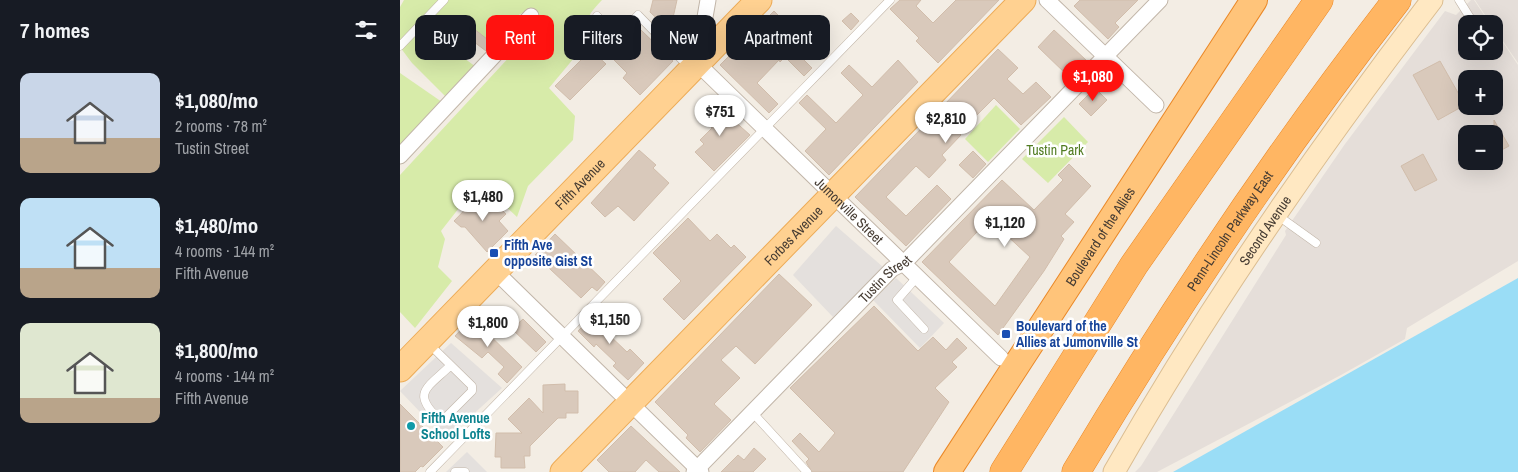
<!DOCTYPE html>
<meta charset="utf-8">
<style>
:root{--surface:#171b24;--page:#20242c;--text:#f1f3f6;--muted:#9ea1a6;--accent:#ff120f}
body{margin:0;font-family:"Archivo Narrow",sans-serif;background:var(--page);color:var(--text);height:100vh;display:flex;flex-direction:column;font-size:19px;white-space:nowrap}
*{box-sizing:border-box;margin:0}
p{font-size:16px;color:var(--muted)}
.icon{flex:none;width:28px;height:28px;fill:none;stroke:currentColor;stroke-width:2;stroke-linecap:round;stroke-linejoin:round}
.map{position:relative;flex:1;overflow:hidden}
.panel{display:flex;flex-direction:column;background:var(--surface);width:400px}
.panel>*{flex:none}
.banner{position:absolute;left:15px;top:15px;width:475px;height:45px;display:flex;gap:10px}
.fabs{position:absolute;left:1058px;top:15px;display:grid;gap:10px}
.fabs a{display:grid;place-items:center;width:45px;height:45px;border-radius:10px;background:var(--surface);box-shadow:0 5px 20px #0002;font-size:25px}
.price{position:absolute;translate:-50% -42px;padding:0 11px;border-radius:18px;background:#fff;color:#222;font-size:16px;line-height:32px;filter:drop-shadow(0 1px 2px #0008)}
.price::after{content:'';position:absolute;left:50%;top:30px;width:15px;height:11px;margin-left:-8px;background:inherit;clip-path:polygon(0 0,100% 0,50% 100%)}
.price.on{background:var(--accent);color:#fff}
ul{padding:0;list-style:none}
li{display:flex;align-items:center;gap:15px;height:125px;padding:0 20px}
li span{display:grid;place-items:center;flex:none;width:140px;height:100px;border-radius:10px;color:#555}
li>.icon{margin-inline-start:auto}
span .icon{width:60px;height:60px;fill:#fffc;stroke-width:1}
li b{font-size:21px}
h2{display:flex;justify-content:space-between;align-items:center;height:60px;padding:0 20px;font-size:21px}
.tag{padding:0 18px;border-radius:10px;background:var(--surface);box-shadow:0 5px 20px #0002;font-size:18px;line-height:45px}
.tag.on{background:var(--accent);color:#fff}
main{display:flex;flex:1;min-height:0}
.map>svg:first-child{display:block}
</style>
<main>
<section class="panel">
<h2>7 homes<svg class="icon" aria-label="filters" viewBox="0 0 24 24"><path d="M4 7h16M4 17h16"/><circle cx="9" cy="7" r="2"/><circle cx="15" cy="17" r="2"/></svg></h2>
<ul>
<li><span style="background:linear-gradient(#c9d6e8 65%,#b9a48a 0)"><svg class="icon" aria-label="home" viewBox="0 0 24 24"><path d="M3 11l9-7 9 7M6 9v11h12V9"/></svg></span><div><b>$1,080/mo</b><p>2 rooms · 78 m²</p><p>Tustin Street</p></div></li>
<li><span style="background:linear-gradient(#bfe0f5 70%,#b9a48a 0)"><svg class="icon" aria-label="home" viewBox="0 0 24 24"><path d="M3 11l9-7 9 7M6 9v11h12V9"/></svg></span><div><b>$1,480/mo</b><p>4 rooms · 144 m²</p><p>Fifth Avenue</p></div></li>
<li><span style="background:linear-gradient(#dfe7d0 75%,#b9a48a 0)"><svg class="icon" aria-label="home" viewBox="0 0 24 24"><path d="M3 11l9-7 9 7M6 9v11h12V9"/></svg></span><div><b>$1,800/mo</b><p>4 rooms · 144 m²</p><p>Fifth Avenue</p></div></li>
</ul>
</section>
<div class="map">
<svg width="1118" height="472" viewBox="0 0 1118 472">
<rect width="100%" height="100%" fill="#f3ede4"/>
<g fill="#e5ded9" fill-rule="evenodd">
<path d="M1071 0H1074L1090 24H1066V51H1094V29L1118 65V261L1007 328 1005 339 941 375 757 472H735L741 466 886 235 885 231 945 144 1045 11 1056 15ZM1066 79H1094V106H1066ZM1066 134H1094V161H1066Z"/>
<path d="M1075 0H1118V63L1094 28V24H1091Z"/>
</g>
<g fill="#d7eba9">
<path d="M4 0H202C188 14 181 26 184 46L149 88 175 116 173 140 128 186 117 217 87 189 73 190 41 231 45 239 38 267 52 281 15 328 0 312V175L137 27 132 8 109 20 90 42 61 18 53 32 66 44 64 58 76 67 45 96 12 63 0 47V7Z"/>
<path d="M0 73 42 102 0 147Z"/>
<path d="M596 105 620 129 588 162 565 139Z"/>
<path d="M664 117 688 142 648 183 622 159Z"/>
</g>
<g fill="#e4e0dd">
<path d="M436 226 483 267 433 317 393 275Z"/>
<path d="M496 278 544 323 520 348 473 300Z"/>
<path d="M51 343 102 388 46 439 0 391Z"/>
<path d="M67 452 87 472H46Z"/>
</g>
<path fill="#9addf6" d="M1118 278V472H773Z"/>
<g fill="#d9c9bb" stroke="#d1bdab" fill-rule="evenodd">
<path d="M253 0H277L270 31 250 12Z"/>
<path d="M500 0H521L516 6 533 23 556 0H599L538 63 516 41 519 38 490 9Z"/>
<path d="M680 0H738L715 23 719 27 708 39 674 6Z"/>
<path d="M374 11 406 43 396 52 412 68 404 76 385 57 380 62 379 60 357 83 378 104 369 113 320 65Z"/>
<path d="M451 13 459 21 451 30 442 21Z"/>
<path d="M64 21 92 43 86 51 57 29Z"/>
<path d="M241 30 273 61 240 95 223 78 227 73 213 59Z"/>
<path d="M654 30 686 60 673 73 671 71 667 75 638 47Z"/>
<path d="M598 49 618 68 607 79 623 94 636 82 651 97 621 125 594 98 559 133 561 135 542 155 546 160 529 178 516 166 486 197 506 216 537 185 551 199 506 246 455 197Z"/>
<path d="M191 50 206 64 170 100 155 86Z"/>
<path d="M498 60 518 82 429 175 405 151 426 129 399 103 407 95 436 123 463 95 441 73 449 65 472 87Z"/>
<path d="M1040 61 1065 105 1038 120 1013 75Z"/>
<path d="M695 88 707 100 691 116 679 104Z"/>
<path d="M312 101 350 135 314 171 295 152 304 144 300 140 312 128 299 115Z"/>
<path d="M1094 120 1109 146 1094 154Z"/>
<path d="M239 150 256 165 253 168 269 183 234 221 218 206 205 217 191 203Z"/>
<path d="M573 151 586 164 573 178 559 165Z"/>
<path d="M1023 154 1037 180 1015 191 1001 166Z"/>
<path d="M669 164 691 186 665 214 674 222 661 236 664 239 644 271 598 335 522 262 602 180 634 210 663 180 658 175ZM589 219 630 257 595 306 549 262Z"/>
<path d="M80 194 88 202 91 200 106 214 99 221 108 231 87 252 65 227H61L54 221Z"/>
<path d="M288 218 310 241 317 234 331 248 334 245 346 257 284 320 263 299 281 281 253 253Z"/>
<path d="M155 234 205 282 197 291 192 287 181 298 135 255Z"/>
<path d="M379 274 412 305 355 364 336 346 321 360 340 378 314 404 331 420 300 452 286 438 288 435 255 402Z"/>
<path d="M474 306 518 351 533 337 546 350 557 338 567 348 552 362 557 367 535 388 549 402 503 472H412L406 462 409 459 392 441 400 433 419 452 435 433 390 388Z"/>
<path d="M199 310 214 325 207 333 227 352 230 349 244 363 228 380 213 366 216 363 196 344 194 347 178 331Z"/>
<path d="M72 318 122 367 107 383 98 374 104 367 88 352 82 358 55 336Z"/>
<path d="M123 319 146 342 136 352 112 329Z"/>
<path d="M165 384V391H178V413H166V418H158L130 446V456H124L125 468H101V457H95L96 433H122L108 419 129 398 143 413V385Z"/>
<path d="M0 404 43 447 23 467 21 466 15 472H0Z"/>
<path d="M231 426 280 472H259L246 460 235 472H209L197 460Z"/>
<path d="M354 448 366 459 353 472H321L338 455 344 460Z"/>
</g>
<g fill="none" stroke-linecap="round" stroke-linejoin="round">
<g stroke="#c2b6a9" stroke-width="9">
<g id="service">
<path d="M1059 0 1074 24"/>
<path d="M197 16 217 37 238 15 290 68"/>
<path d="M0 46 44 0"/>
<path d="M877 215 916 243"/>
<path d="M518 276 497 300 524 329"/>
<path d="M28 343 72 386V391L46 417 39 419C11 393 27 388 50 366"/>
<path d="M352 412 407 472"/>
<path d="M30 472 490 0"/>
<path d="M55 472H65"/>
</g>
</g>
<g stroke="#c2b6a9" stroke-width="17">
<g id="minor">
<path id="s1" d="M308 0 297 63 601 358"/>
<path d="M647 0 756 105"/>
<path d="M0 156 131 16"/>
<path d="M96 272 301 472"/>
<path id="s2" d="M294 472 492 269 504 263 760 0"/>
</g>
</g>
<g stroke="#dbbd91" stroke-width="23">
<g id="secondary">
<path id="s3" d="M714 472C808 307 916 151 1032 0"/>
</g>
</g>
<g stroke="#edac58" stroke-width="27">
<g id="primary">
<path id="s4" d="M0 369 359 0"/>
<path id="s5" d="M163 472 623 0"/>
</g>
</g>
<g stroke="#ea8827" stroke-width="28">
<g id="trunk">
<path id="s6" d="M547 472 854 0"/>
</g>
</g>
<g stroke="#ea8827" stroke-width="29">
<g id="motorway">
<path d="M604 472 734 265 919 0"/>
<path id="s7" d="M676 472C774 308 880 150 997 0"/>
</g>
</g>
<use href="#service" stroke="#fff" stroke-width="8"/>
<use href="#minor" stroke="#fff" stroke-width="15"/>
<use href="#secondary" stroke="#ffe8c2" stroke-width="21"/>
<use href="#primary" stroke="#ffd191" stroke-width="25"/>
<use href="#trunk" stroke="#ffc47a" stroke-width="26"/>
<use href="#motorway" stroke="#ffb663" stroke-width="28"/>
</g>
<g fill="#1a4fb4" stroke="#fff" stroke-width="2">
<rect x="89" y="248" width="10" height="10" rx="2.5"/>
<rect x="601" y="329" width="10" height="10" rx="2.5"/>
</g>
<circle fill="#0f9aa8" stroke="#fff" stroke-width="2" cx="11" cy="426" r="5"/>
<g text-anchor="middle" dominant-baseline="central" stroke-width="5" stroke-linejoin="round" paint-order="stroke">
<g font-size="14" fill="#517c22" stroke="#fff">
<text x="655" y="150">Tustin Park</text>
</g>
<g font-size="14" fill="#463c33" stroke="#fff">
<text stroke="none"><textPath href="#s4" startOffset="258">Fifth Avenue</textPath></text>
<text stroke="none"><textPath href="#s1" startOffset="276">Jumonville Street</textPath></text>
<text stroke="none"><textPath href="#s7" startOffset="286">Penn-Lincoln Parkway East</textPath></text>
<text stroke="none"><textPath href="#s3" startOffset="285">Second Avenue</textPath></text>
<text stroke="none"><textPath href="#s5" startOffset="330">Forbes Avenue</textPath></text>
<text stroke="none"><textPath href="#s6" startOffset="281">Boulevard of the Allies</textPath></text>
<text stroke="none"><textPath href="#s2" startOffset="272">Tustin Street</textPath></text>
</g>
<g font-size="14" font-weight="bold" fill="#164399" stroke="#fff" text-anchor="start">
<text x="104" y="245">Fifth Ave<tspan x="104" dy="16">opposite Gist St</tspan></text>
<text x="616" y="326">Boulevard of the<tspan x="616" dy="16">Allies at Jumonville St</tspan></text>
</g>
<g font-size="14" font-weight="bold" fill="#0d838f" stroke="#fff" text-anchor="start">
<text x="21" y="418">Fifth Avenue<tspan x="21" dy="16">School Lofts</tspan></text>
</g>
</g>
</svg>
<div class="fabs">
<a><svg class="icon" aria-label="locate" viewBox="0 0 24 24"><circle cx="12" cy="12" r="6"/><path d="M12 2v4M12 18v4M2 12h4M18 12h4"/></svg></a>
<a>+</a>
<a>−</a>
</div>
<b class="price on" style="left:693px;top:102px">$1,080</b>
<b class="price" style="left:320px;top:137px">$751</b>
<b class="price" style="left:546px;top:144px">$2,810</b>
<b class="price" style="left:83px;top:222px">$1,480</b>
<b class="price" style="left:605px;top:248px">$1,120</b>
<b class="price" style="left:210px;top:345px">$1,150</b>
<b class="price" style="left:88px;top:348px">$1,800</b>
<div class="banner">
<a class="tag">Buy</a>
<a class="tag on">Rent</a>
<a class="tag">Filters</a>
<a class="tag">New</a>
<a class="tag">Apartment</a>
</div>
</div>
</main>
